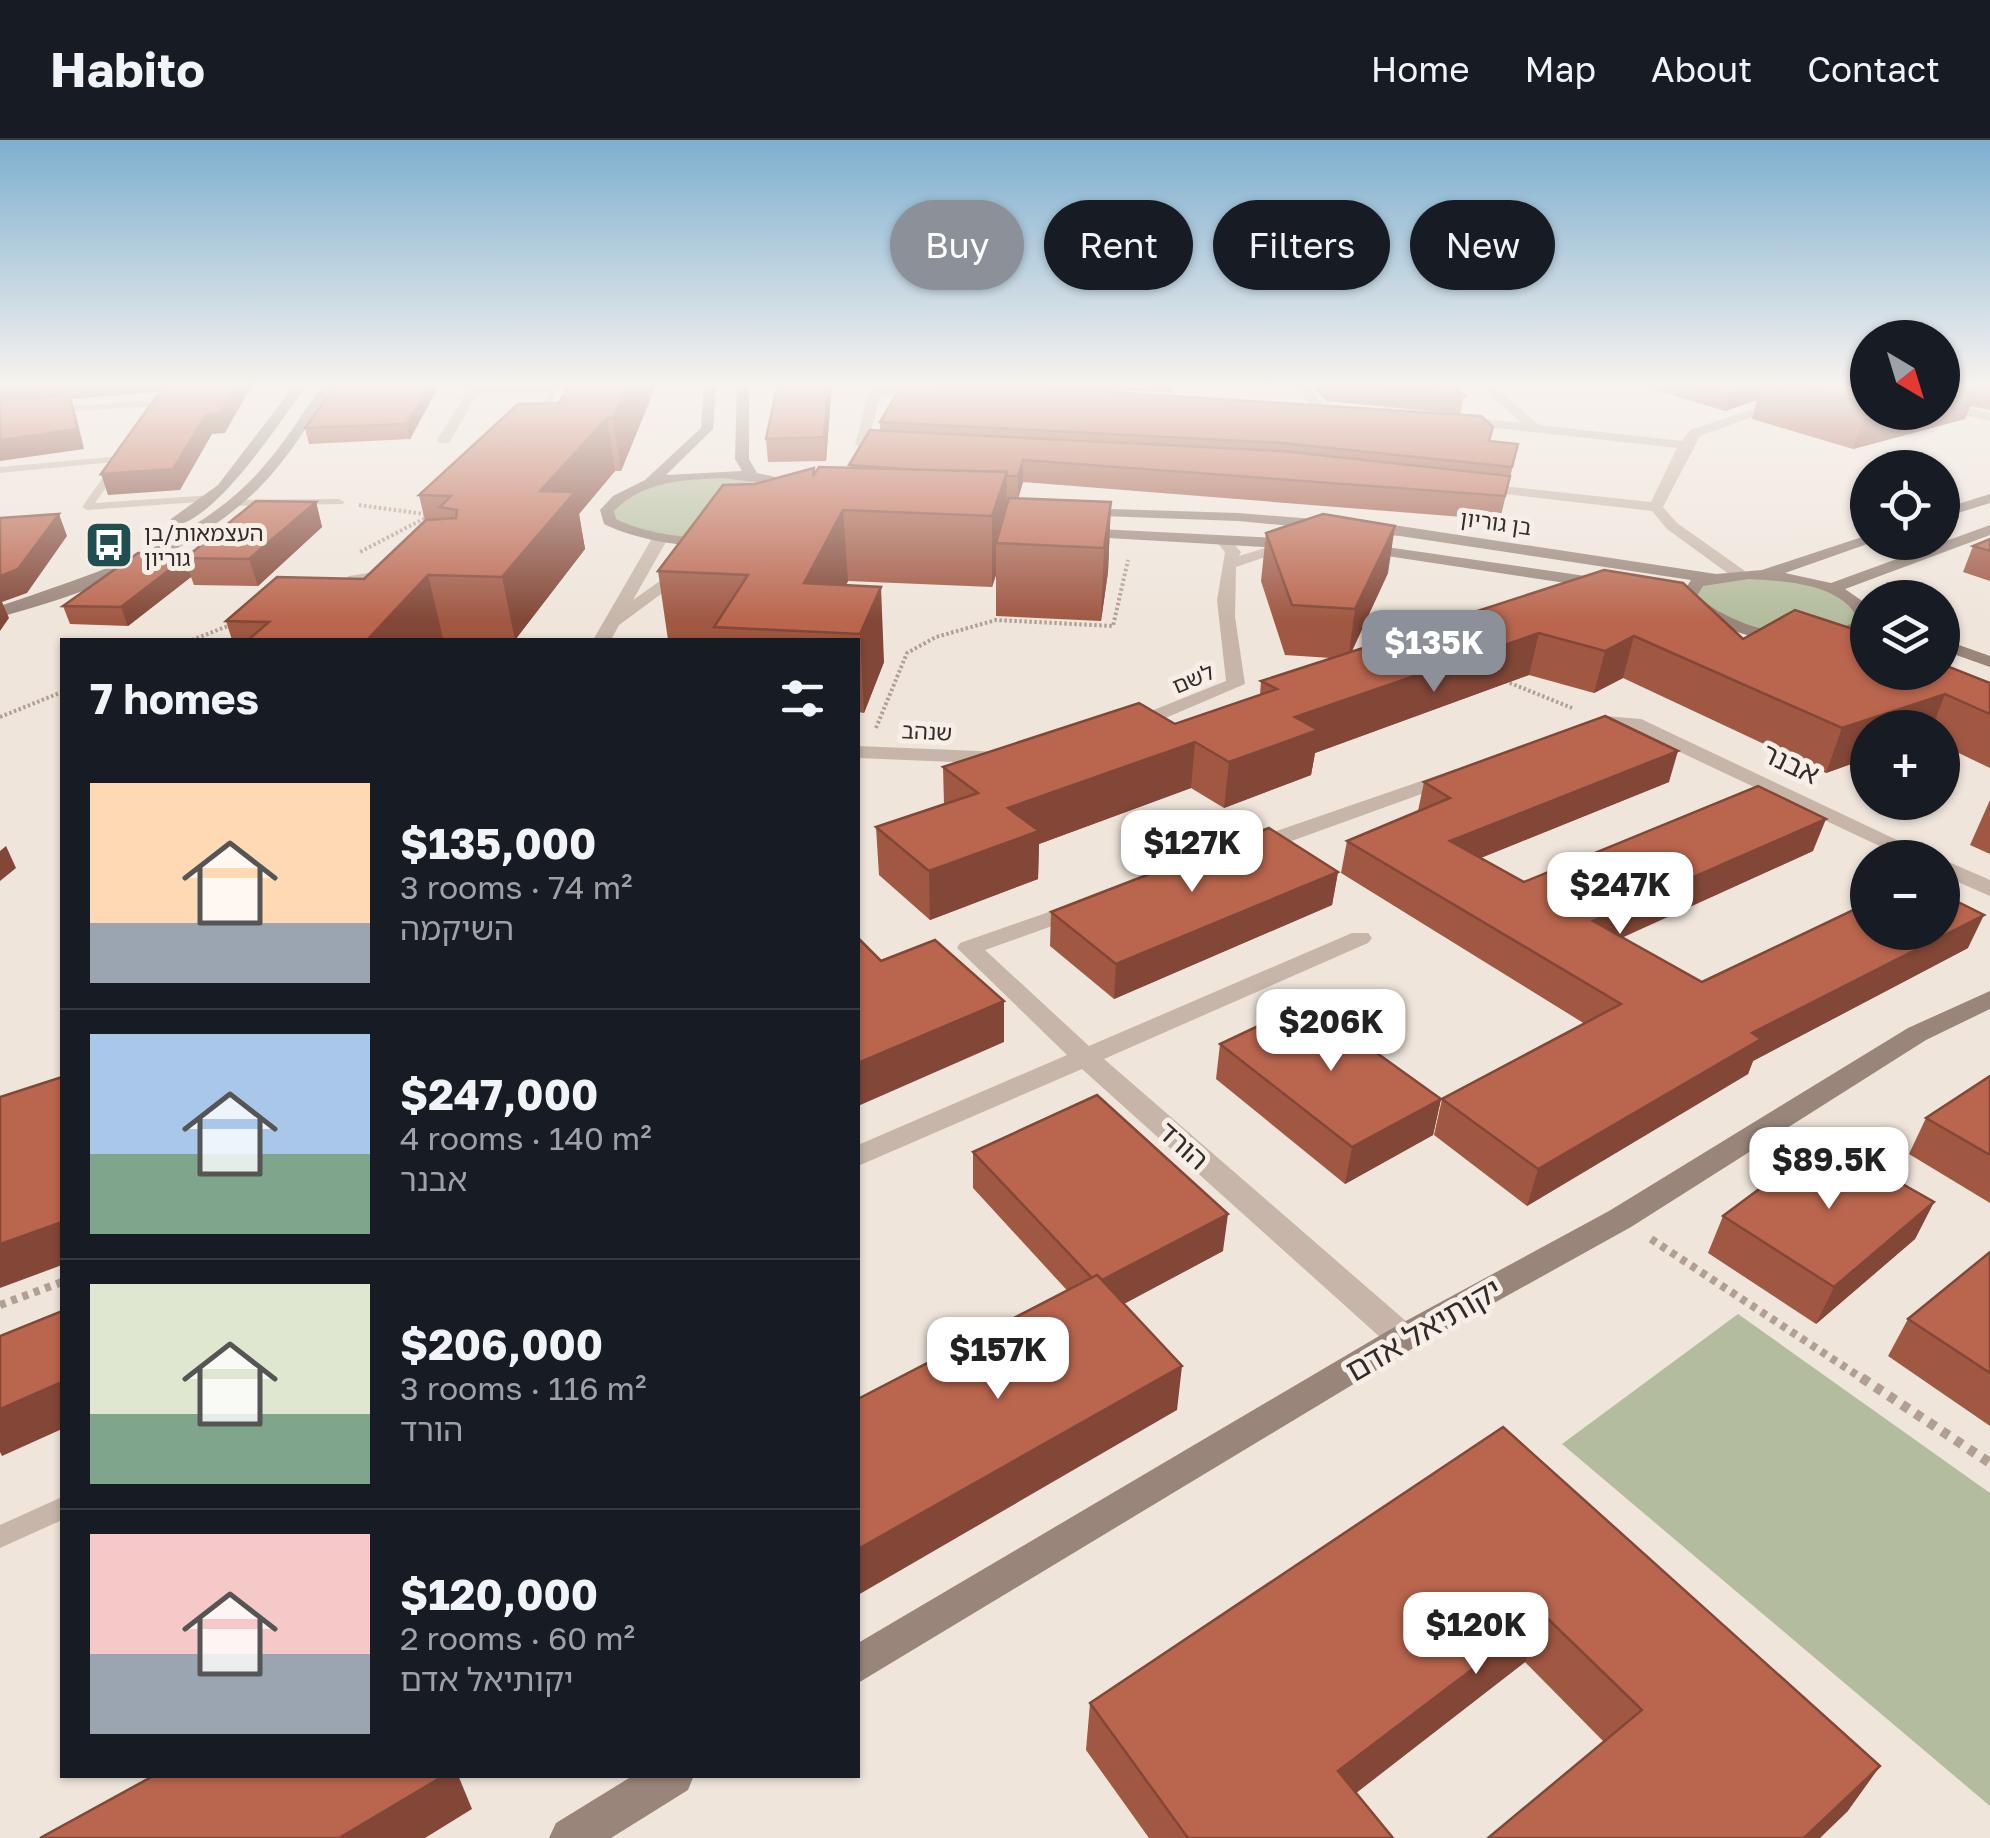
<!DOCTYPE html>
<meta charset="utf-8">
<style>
:root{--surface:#171b24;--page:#242831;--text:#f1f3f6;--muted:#9ea1a6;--line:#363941;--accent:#8c9099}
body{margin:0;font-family:"Golos Text","Noto Sans Hebrew",sans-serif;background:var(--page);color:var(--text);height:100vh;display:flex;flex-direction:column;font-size:38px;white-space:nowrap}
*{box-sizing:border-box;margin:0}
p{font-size:32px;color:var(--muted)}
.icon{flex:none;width:55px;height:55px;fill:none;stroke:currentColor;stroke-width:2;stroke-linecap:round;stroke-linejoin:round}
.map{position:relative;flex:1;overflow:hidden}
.side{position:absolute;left:60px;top:498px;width:800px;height:1140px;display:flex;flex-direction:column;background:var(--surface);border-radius:0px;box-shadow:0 2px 8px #0004}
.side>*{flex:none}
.top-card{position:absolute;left:890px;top:60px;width:950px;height:90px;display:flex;gap:20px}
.needle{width:65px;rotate:142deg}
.controls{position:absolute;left:1850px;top:180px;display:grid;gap:20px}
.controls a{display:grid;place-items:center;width:110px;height:110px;border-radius:50%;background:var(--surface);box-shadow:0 2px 8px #0004;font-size:50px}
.price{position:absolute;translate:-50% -85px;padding:0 22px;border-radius:20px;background:#fff;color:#222;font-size:32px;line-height:65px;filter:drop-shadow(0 2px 5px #0008)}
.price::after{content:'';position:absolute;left:50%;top:60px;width:30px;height:22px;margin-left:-15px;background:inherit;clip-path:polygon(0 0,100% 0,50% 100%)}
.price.selected{background:var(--accent);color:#fff}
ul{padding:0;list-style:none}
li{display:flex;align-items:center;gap:30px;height:250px;padding:0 30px}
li+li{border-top:2px solid var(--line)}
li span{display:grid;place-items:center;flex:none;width:280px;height:200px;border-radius:0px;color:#555}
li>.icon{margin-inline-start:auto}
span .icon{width:120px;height:120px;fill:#fffc;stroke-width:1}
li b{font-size:42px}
h2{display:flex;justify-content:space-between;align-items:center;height:120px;padding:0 30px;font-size:42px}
.tag{padding:0 35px;border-radius:45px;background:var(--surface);box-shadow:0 2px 8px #0004;font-size:35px;line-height:90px}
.tag.selected{background:var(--accent);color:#fff}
header{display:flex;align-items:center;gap:60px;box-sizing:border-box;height:140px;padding:0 50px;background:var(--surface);border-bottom:2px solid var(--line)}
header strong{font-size:48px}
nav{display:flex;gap:55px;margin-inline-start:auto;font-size:35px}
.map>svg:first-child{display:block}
</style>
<header>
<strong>Habito</strong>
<nav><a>Home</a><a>Map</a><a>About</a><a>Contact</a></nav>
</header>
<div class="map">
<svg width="1990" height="1698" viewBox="0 0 1990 1698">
<rect width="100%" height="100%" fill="#efe5db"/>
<g fill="#b3bc9d">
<path d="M723 335 775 342 797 371 672 400 613 379 612 369C637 339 687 339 723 335Z"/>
<path d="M1780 437 1837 454 1861 478 1846 492 1750 488 1699 465 1695 450 1718 438Z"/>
<path d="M1738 1174 1990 1353V1666L1562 1304Z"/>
</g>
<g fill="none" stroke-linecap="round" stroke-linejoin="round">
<g stroke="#b19f93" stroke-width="4" stroke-dasharray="2.5 2.5" stroke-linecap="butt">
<path d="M359 365 431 375 360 412"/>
<path d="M192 500 233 484"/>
<path d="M1505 541 1572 568"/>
<path d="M0 577 62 552"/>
<path d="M876 588 907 513 936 497 996 480 1113 486 1128 420"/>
</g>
<g stroke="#b19f93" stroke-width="8" stroke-dasharray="6 6" stroke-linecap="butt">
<path d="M1651 1099 1866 1241"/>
<path d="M0 1165 62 1142"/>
</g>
<path stroke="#b19f93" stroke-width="10" stroke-dasharray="8 8" stroke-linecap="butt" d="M1862 1238 1990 1323"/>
<g fill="#c6b5a8" fill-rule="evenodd">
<path d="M1219 243H1292L1288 245 1220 247 1216 245Z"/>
<path d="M554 246 558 249 543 282 539 285 535 282 549 252 473 254 469 251 473 248Z"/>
<path d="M148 261 151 266 50 273 46 270 50 267Z"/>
<path d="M121 316 126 319 121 322 123 324 95 363 212 355 217 358 212 361 87 370 82 367 114 322 0 333V327Z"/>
<path d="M339 359 344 362 343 364 235 366 230 363 235 360Z"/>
<path d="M393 429 399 432 397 434 356 441 333 452 327 449 349 436Z"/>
<path d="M62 1357V1380L0 1408V1385Z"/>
</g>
<g fill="#c6b5a8" fill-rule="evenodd">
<path d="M472 243H484L449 303H439L437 300Z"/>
<path d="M1291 243H1303L1326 267V273H1318Z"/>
<path d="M1477 243H1490L1539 285 1682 301 1690 290 1788 258V264L1700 296 1663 367 1677 383 1745 431V437H1733L1667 389 1652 371 1470 350 1468 347 1475 343 1651 362 1677 308 1452 283 1450 280 1456 276 1522 283Z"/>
<path d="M875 248 932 249 938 253 932 257 880 256 869 300 901 303V309L862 308 855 304 869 252Z"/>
<path d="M1942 262 1990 273V281L1942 270Z"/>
<path d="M659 395 667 400 633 460 681 426 695 429 619 485 611 500H593L651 400Z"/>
<path d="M1217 396H1227L1241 412 1239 416 1295 399 1303 404 1236 427 1235 477 1245 544 1135 591H1121V583L1226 541 1217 460 1225 412 1214 399Z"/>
<path d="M1605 576 1641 579 1935 718H1905L1631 589 1607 588 1588 594 1578 588Z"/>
<path d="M858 606 1002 612 1012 618 1002 624 858 618Z"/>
<path d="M1456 629 1463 631V639L1261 712H1245L1242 707 1245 702Z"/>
<path d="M1942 719 1990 740V756L1942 735Z"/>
<path d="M1083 760 1091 762 1095 767 1091 772 985 810 1089 906 1352 793H1368L1372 798 1368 803 1104 919 1415 1189 1419 1198 1415 1207 1403 1211 1391 1207 1082 929 858 1026V1005L1067 915 957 808 960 803Z"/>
</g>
<g fill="#99857a" fill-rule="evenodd">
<path d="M296 243H308C285 275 211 389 171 385V379L218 345Z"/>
<path d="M324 243H336C311 279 290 317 259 348 192 414 90 453 0 477V466C90 435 189 406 256 335 282 307 302 274 324 243Z"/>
<path d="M704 243H716L713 289 666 335 742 331 735 319 737 243H749V319L757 333C779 337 796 342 811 359 808 365 804 374 800 380 760 422 649 407 604 384L600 370 613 356 645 340 701 288ZM722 338 772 344 796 360C767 412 663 402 616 379L614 371C643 341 683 340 722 338Z"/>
<path d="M1990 354V363L1942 378V369Z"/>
<path d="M1080 368 1238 373 1400 386 1716 434 1762 430 1868 395V402H1873L1785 433 1831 443 1990 385V395L1845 449 1868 465V488C1823 522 1715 498 1680 457L1691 440 1400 396 1238 381 1075 375 1073 372ZM1749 439C1784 441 1841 443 1858 479 1815 511 1735 489 1697 456L1703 446Z"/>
<path d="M1079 388 1299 399 1307 404 1299 409 1074 396 1071 393Z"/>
<path d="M1359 403 1606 439 1614 444 1606 449 1354 411V405Z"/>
<path d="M1942 499 1990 516V527L1942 510Z"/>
<path d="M1990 851V869L1926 900 1631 1087 1415 1207 858 1543V1503L1391 1189 1609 1071 1908 888Z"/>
<path d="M634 1635H694L688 1650 611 1698H549L556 1683Z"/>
</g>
</g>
<g fill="#a05843">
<path d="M338 243H456L440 244 410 299 309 304 305 288Z"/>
<path d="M571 243H657L621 331H615L579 374 585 409 515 500 443 498 441 500H232L226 481 364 439 425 381 419 355 559 263Z"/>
<path d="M832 243 826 321 768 322 766 299Z"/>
<path d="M911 243H1172L1171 252 911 245Z"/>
<path d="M1309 243H1450L1464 255 1460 274 1326 261Z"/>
<path d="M1632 243H1868V272L1942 243H1990V270L1970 266 1965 279 1853 309 1752 279 1757 260 1725 271Z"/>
<path d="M880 282 1490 301 1518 304 1500 380 1023 342 1018 359 1111 362 1108 432 1101 481 996 476V435L992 447 848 441 846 445 884 522 864 573 858 572V500H668L658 431 755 344 850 328 849 325 880 291Z"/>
<path d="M316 362 322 387 258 446 194 445 191 437 128 486 70 484 63 466Z"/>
<path d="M1266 393 1388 433 1351 512 1604 430 1743 499 1868 532 1990 543V628L1942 605V588H1868V618L1826 633 1623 538 1594 553 1529 535 1315 613 1311 635 1224 668 1191 648 1039 704 1038 739 930 780 879 735 876 687 944 664 943 627 1175 584 1260 555 1261 541 1331 518 1285 515 1261 441Z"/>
<path d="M1990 399V441L1963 432 1973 406Z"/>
<path d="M1424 642H1669L1481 718 1524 742 1813 711 1622 797 1702 842 1968 808 1753 921 1748 934 1527 1066 1434 995 1442 959 1585 884 1341 733 1347 701 1418 671Z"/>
<path d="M1990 660V714L1970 705Z"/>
<path d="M1338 732 1332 765 1114 859 1050 806 1051 772Z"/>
<path d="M1220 904 1441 959 1433 995 1345 1044 1216 939Z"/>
<path d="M1990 936V1063L1909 1014 1926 978Z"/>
<path d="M973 1012 1223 1111 1124 1164 1177 1270 973 1048Z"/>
<path d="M1934 1062 1915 1099 1816 1184 1708 1113 1723 1076Z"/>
<path d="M1990 1112V1286L1888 1216 1908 1179Z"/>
<path d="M1503 1287 1880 1626 1847 1672 1604 1602 1525 1522 1356 1653 1393 1698H1149L1086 1610 1090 1563Z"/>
</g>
<g fill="#824737">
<path d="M38 243H177L179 250 71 259 76 275 84 309 0 321V246Z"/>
<path d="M237 243H253L225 293 212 294 180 350 108 355 101 334 206 275Z"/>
<path d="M430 243 440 244 410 299 407 284Z"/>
<path d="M629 243H657L621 331 613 278Z"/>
<path d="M829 243H832L826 321 824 297Z"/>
<path d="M1953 243H1979L1965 279 1853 309 1868 267V272H1942V246Z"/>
<path d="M1761 245 1757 260 1725 271 1729 256Z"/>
<path d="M607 278 615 331 579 374 585 409 515 500 502 437 540 351Z"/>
<path d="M1023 320V342L1018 359V336Z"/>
<path d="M1007 332 1006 399 996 403V435L992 447V376Z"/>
<path d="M316 362 322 387 258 446 249 419Z"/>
<path d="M1111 362 1108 432 1101 481 1104 408Z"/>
<path d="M843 370 848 441 823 492 804 443Z"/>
<path d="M59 374 67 396 27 453 2 462 9 478 0 491V436Z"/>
<path d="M1395 386 1388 433 1348 520 1355 469Z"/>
<path d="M186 419 191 437 128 486 121 467Z"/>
<path d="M428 435 443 498 441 500H367Z"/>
<path d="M881 447 884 522 864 573 860 494Z"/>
<path d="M1539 493 1529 535 1315 613 1311 635 1224 668 1229 622 1295 577Z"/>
<path d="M1634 496 1623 538 1594 553 1605 511Z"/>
<path d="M1945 554 1932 588H1868V618L1826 633 1842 588Z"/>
<path d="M1195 602 1191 648 1039 704 1038 739 930 780 929 731 1008 668Z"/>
<path d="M1678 611 1669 642 1443 733 1450 701Z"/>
<path d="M1826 679 1813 711 1584 815 1593 781Z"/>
<path d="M6 706 16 728 0 741V711Z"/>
<path d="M1338 732 1332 765 1114 859 1116 824Z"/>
<path d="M1984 775 1968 808 1753 921 1748 934 1527 1066 1538 1029 1752 893Z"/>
<path d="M1004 861V902L858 966V923Z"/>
<path d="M1441 959 1433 995 1345 1044 1352 1007Z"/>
<path d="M1934 1062 1915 1099 1816 1184 1834 1147Z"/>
<path d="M1228 1074 1223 1111 1095 1179 1097 1142Z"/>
<path d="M62 1082V1125L0 1148V1104Z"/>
<path d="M1182 1226 1177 1270 858 1455V1409Z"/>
<path d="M62 1242V1289L2 1316 0 1312V1269Z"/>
<path d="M1544 1475 1525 1522 1325 1677 1338 1631Z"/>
<path d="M1880 1626 1847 1672 1820 1698H1804Z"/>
<path d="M445 1635H458L472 1669 425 1698H339Z"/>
</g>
<g fill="#ba664e" stroke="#824737" stroke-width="2.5">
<path d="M0 243H38L0 246Z"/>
<path d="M166 243H237L220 274 206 275 173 329 101 334Z"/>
<path d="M338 243H430L407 284 305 288Z"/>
<path d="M571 243H629L613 278H607L540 351 575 352 502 437 428 435 367 500H248L269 482 226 481 277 437 364 439 426 380 456 378 457 370 440 367 451 356 419 355 518 264 559 263Z"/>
<path d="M778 243H829L824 297 766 299Z"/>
<path d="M1329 243H1450L1464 255Z"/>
<path d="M1684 243H1762L1761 245 1729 256Z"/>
<path d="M1791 243H1868V264Z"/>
<path d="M901 246 1081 250 1481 276 1493 287 1489 301 1518 304 1512 327 1282 303 880 282Z"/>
<path d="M70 256 77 289 0 300V259Z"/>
<path d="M870 290 1282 311 1510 336 1505 356 1023 320 1018 336H1007V332L917 330 849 325Z"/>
<path d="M819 327 1007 332 992 376 843 370 804 443 881 447 860 494 714 487 748 435 658 431 723 345 755 344 814 328 813 336Z"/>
<path d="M1009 358 1111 362 1104 408 996 403Z"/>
<path d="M256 361 316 362 249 419 185 418Z"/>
<path d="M59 374 18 429 0 436V378Z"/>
<path d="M1323 374 1395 386 1355 469 1292 465 1266 393Z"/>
<path d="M1990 399V411L1973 406Z"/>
<path d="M138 413 190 414 121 467 63 466Z"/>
<path d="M1604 430 1683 443 1743 499 1795 470 1868 494V532H1942V524L1990 543V574L1945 554 1842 588 1634 496 1605 511 1539 493 1295 577 1318 590 1229 622 1195 602 1008 668 1039 691 929 731 876 687 978 653 943 627 1139 563 1175 584 1277 549 1261 541Z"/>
<path d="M1605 576 1678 611 1450 701 1524 742 1758 646 1826 679 1593 781 1702 842 1868 763V792H1942V754L1984 775 1752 893 1761 899 1538 1029 1442 959 1621 864 1347 701 1450 658 1424 642Z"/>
<path d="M1269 688 1338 732 1116 824 1051 772Z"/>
<path d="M858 798 881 821 935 800 1004 861 858 923Z"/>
<path d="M1307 863 1441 959 1352 1007 1220 904Z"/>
<path d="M1990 936V1015L1926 978Z"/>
<path d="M62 937V1082L0 1104V957Z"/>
<path d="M1097 955 1228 1074 1102 1140 1097 1135 1092 1138 973 1012Z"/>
<path d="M1825 1000 1934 1062 1834 1147 1723 1076Z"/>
<path d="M1990 1112V1233L1908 1179Z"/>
<path d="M1097 1135 1182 1226 858 1409V1259Z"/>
<path d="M62 1171V1242L0 1269V1196Z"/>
<path d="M1503 1287 1880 1626 1804 1698H1488L1642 1570 1544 1475 1338 1631 1393 1698H1188L1090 1563Z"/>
<path d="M155 1635H445L339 1698H40Z"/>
</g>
<linearGradient id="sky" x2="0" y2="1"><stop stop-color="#7dafcf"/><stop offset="0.51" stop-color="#f8f3ef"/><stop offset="1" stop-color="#f8f3ef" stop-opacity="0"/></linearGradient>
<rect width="1990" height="481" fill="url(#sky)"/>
<defs>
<g id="bus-square" transform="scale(2.5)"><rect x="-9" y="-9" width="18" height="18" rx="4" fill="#214f51" stroke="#f7efe7"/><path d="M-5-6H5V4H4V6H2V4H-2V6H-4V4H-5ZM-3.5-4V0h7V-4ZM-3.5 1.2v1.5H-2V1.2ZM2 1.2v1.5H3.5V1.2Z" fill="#fff"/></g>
</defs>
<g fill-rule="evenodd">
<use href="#bus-square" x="109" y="405"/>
</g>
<g text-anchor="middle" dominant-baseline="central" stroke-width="10" stroke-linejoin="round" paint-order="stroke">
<g font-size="22" fill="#332b28" stroke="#f7efe7">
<text transform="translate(1496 382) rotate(8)">בן גוריון</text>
<text transform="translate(1193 538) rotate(-23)">לשם</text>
<text transform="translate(927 591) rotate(3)">שנהב</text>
</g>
<g font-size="22" fill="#332b28" stroke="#f7efe7" text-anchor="start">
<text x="144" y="392">העצמאות/בן<tspan x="144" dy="25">גוריון</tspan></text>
</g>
<g font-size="28" fill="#332b28" stroke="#f7efe7">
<text transform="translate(1791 623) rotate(25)">אבנר</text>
<text transform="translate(1184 1005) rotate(42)">הורד</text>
</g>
<g font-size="32" fill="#332b28" stroke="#f7efe7">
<text transform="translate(1423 1189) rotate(-30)">יקותיאל אדם</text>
</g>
</g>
</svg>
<div class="controls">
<a><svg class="needle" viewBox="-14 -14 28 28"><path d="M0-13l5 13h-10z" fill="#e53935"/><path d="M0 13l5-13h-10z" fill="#9ea1a6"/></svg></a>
<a><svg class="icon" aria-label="locate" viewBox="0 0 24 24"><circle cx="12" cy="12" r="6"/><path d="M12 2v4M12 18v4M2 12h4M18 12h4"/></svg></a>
<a><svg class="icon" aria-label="layers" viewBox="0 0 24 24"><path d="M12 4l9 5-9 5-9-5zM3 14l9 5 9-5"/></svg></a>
<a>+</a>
<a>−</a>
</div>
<b class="price selected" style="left:1434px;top:555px">$135K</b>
<b class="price" style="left:1192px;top:755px">$127K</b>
<b class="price" style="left:1620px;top:797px">$247K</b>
<b class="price" style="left:1331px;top:934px">$206K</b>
<b class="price" style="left:1829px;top:1072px">$89.5K</b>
<b class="price" style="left:998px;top:1262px">$157K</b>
<b class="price" style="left:1476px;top:1537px">$120K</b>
<div class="top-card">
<a class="tag selected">Buy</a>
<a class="tag">Rent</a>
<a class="tag">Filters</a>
<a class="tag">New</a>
</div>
<section class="side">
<h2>7 homes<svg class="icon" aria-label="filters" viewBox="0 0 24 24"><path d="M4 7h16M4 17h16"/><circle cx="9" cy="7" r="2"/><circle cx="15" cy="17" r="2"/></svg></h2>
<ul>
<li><span style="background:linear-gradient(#ffd9b3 70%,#9aa5b1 0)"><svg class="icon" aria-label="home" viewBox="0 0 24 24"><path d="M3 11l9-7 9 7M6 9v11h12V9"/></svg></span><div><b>$135,000</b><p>3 rooms · 74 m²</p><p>השיקמה</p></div></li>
<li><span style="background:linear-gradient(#a9c7e8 60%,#7fa58c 0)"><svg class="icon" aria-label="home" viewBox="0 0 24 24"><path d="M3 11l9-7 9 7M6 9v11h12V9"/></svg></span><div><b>$247,000</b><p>4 rooms · 140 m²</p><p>אבנר</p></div></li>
<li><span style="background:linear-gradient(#dfe7d0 65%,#7fa58c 0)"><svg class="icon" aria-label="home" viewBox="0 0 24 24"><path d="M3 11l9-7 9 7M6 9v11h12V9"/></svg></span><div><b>$206,000</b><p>3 rooms · 116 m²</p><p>הורד</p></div></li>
<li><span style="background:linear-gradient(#f6c9c9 60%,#9aa5b1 0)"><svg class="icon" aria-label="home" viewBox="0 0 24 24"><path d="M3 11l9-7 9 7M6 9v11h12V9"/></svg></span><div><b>$120,000</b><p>2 rooms · 60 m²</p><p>יקותיאל אדם</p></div></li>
</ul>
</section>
</div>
